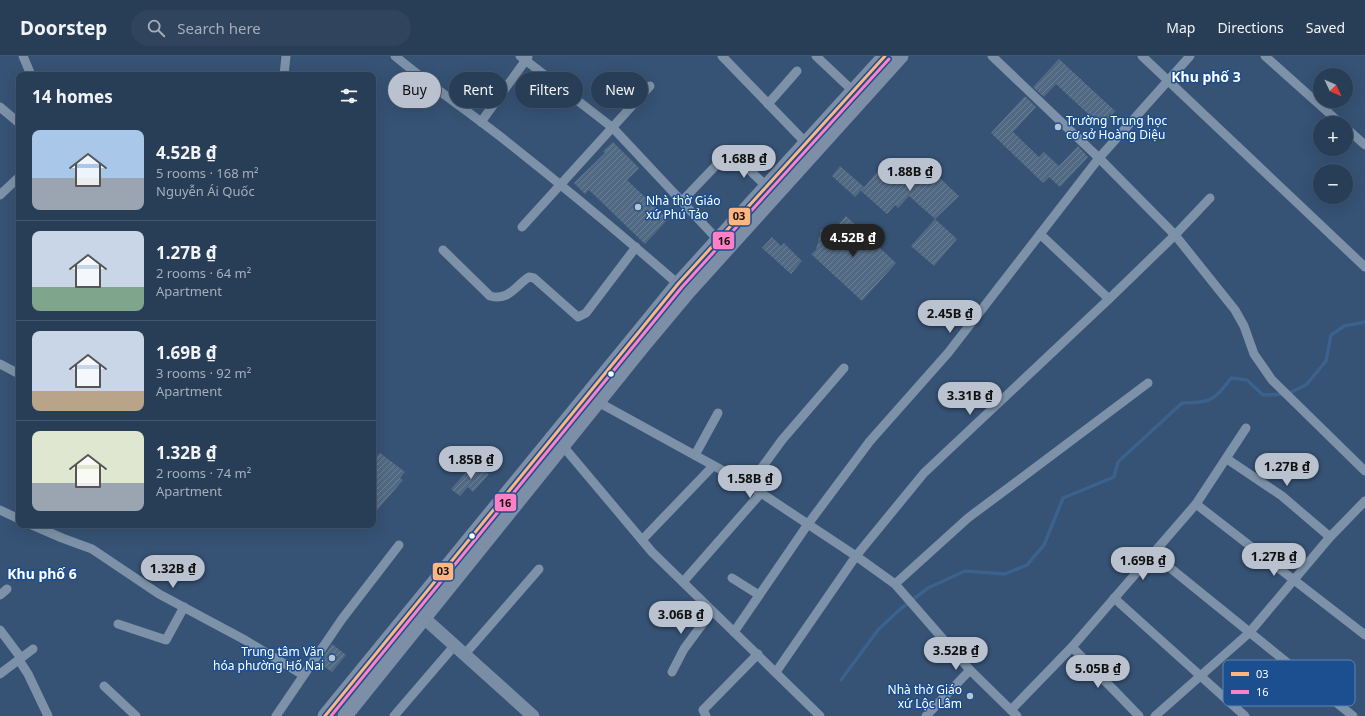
<!DOCTYPE html>
<meta charset="utf-8">
<style>
:root{--surface:#283e57;--page:#30455d;--text:#f1f3f6;--muted:#a5aeba;--line:#44576d;--accent:#b9c2ce}
body{margin:0;font-family:"Noto Sans",sans-serif;background:var(--page);color:var(--text);height:100vh;display:flex;flex-direction:column;font-size:15px;white-space:nowrap}
*{box-sizing:border-box;margin:0}
p{font-size:13px;color:var(--muted)}
.icon{flex:none;width:22px;height:22px;fill:none;stroke:currentColor;stroke-width:2;stroke-linecap:round;stroke-linejoin:round}
.map{position:relative;flex:1;overflow:hidden}
.side{position:absolute;left:16px;top:16px;width:360px;height:456px;display:flex;flex-direction:column;background:var(--surface);border-radius:8px;box-shadow:0 4px 16px #0002,0 0 0 1px var(--line)}
.side>*{flex:none}
.hud{position:absolute;left:388px;top:16px;width:380px;height:36px;display:flex;gap:8px}
.needle{width:26px;rotate:134deg}
.controls{position:absolute;left:1313px;top:12px;display:grid;gap:8px}
.controls a{display:grid;place-items:center;width:40px;height:40px;border-radius:50%;background:var(--surface);box-shadow:0 4px 16px #0002,0 0 0 1px var(--line);font-size:20px}
.price{position:absolute;translate:-50% -34px;padding:0 9px;border-radius:14px;background:var(--accent);color:#111;font-size:13px;line-height:26px;filter:drop-shadow(0 1px 2px #0008)}
.price::after{content:'';position:absolute;left:50%;top:24px;width:12px;height:9px;margin-left:-6px;background:inherit;clip-path:polygon(0 0,100% 0,50% 100%)}
.price.active{background:#222;color:#fff}
ul{padding:0;list-style:none}
li{display:flex;align-items:center;gap:12px;height:100px;padding:0 16px}
li+li{border-top:1px solid var(--line)}
li span{display:grid;place-items:center;flex:none;width:112px;height:80px;border-radius:8px;color:#555}
li>.icon{margin-inline-start:auto}
span .icon{width:48px;height:48px;fill:#fffc;stroke-width:1}
li b{font-size:17px}
h2{display:flex;justify-content:space-between;align-items:center;height:48px;padding:0 16px;font-size:17px}
.pill{padding:0 14px;border-radius:18px;background:var(--surface);box-shadow:0 4px 16px #0002,0 0 0 1px var(--line);font-size:14px;line-height:36px}
.pill.active{background:var(--accent);color:#111}
header{display:flex;align-items:center;gap:24px;box-sizing:border-box;height:56px;padding:0 20px;background:var(--surface);border-bottom:1px solid var(--line)}
header strong{font-size:19px}
nav{display:flex;gap:22px;margin-inline-start:auto;font-size:14px}
.search{width:280px;height:36px;background:var(--page);display:flex;align-items:center;gap:10px;box-sizing:border-box;padding:0 14px;border-radius:22px;color:var(--muted);font-size:15px}
.map>svg:first-child{display:block}
</style>
<header>
<strong>Doorstep</strong>
<div class="search"><svg class="icon" aria-label="search" viewBox="0 0 24 24"><circle cx="10" cy="10" r="6"/><path d="M15 15l6 6"/></svg>Search here</div>
<nav><a>Map</a><a>Directions</a><a>Saved</a></nav>
</header>
<div class="map">
<svg width="1365" height="660" viewBox="0 0 1365 660">
<defs>
<pattern id="building-hatch" width="6" height="6" patternUnits="userSpaceOnUse"><rect width="6" height="6" fill="#526984"/><path d="M-1 1l2-2M0 6l6-6M5 7l2-2" fill="none" stroke="#6c8096"/></pattern>
</defs>
<rect width="100%" height="100%" fill="#365274"/>
<g fill="none" stroke-linecap="round" stroke-linejoin="round">
<path stroke="#3b618d" stroke-width="3.5" d="M841 624 878 574 899 554 928 532 965 515 1005 518 1027 509 1044 489 1063 442 1114 421 1118 406 1182 347C1210 346 1214 346 1231 322L1247 324 1263 339 1287 338 1306 329 1326 305 1331 279 1344 270 1365 266"/>
</g>
<g fill="url(#building-hatch)">
<path d="M1059 3 1115 55 1101 70 1056 28 1044 41 1033 31Z"/>
<path d="M1025 40 1036 51 1013 76 1039 101 1044 96 1059 110 1078 90 1088 101 1060 131 1049 121 1043 127 991 77Z"/>
<path d="M613 86 639 112 627 124 668 163 645 188 589 134 585 138 574 127 605 97 603 95Z"/>
<path d="M883 109 909 132 927 110 959 140 935 163 909 140 898 152 895 149 887 158 861 135Z"/>
<path d="M840 110 864 131 855 141 832 120Z"/>
<path d="M846 160 896 207 862 245 811 198 816 194 821 174 838 169Z"/>
<path d="M935 163 957 183 934 210 911 190Z"/>
<path d="M772 181 781 190 784 187 802 205 791 218 762 192Z"/>
<path d="M380 397 405 416 400 422 403 424 373 459V404Z"/>
<path d="M475 406 489 418 473 436 468 431 460 440 451 433Z"/>
<path d="M332 588 346 599 332 616 319 607Z"/>
</g>
<g fill="none" stroke-linecap="round" stroke-linejoin="round">
<g stroke="#7d92a8" stroke-width="9">
<path d="M23 0 31 19"/>
<path d="M395 0C431 30 469 56 506 85 564 131 622 179 678 228"/>
<path d="M520 0 613 72 718 184"/>
<path d="M722 0 806 87"/>
<path d="M816 0 853 35"/>
<path d="M992 0 1099 102 1175 179 1235 254 1244 270 1254 298 1272 324 1365 415"/>
<path d="M1142 0 1365 211"/>
<path d="M1265 0 1340 67"/>
<path d="M284 19 286 0"/>
<path d="M768 48 797 15"/>
<path d="M0 51 19 67"/>
<path d="M481 66 528 1"/>
<path d="M1346 72 1365 89"/>
<path d="M736 101 766 130"/>
<path d="M0 139 19 121"/>
<path d="M682 145 724 101"/>
<path d="M522 171 650 30"/>
<path d="M1040 178 1109 243"/>
<path d="M443 194 490 240C509 245 514 231 529 221L534 222 578 261 586 257 636 191"/>
<path d="M0 308 19 318"/>
<path d="M598 346 749 429 856 500 895 528 970 614 1017 660"/>
<path d="M562 389 652 496 820 660"/>
<path d="M695 399 718 357"/>
<path d="M1227 403 1282 440 1330 481"/>
<path d="M749 429 782 384 844 312"/>
<path d="M1196 448 1365 579"/>
<path d="M0 454 19 463"/>
<path d="M32 469 62 482 92 493 159 538 245 584 303 619"/>
<path d="M642 484 713 410"/>
<path d="M1153 498 1353 660"/>
<path d="M732 522 759 539"/>
<path d="M683 526 761 437"/>
<path d="M895 528 968 462 1148 327"/>
<path d="M0 539 7 533"/>
<path d="M1114 542 1245 660"/>
<path d="M118 568 166 584 184 551"/>
<path d="M0 574 21 602"/>
<path d="M734 576 808 468 870 385 948 297 1099 102 1190 0"/>
<path d="M1072 591 1139 660"/>
<path d="M465 598 539 513"/>
<path d="M19 604 28 618 48 660"/>
<path d="M672 616 684 593 712 555"/>
<path d="M776 616 856 500 924 417 1109 243 1175 179 1210 142"/>
<path d="M0 618 33 593"/>
<path d="M104 630 136 660"/>
<path d="M1011 654 1072 591 1196 448 1246 372"/>
<path d="M276 660 342 563 399 489"/>
<path d="M394 660 455 589"/>
<path d="M706 660 703 654 758 598"/>
<path d="M926 660 970 614"/>
<path d="M1155 660 1249 577 1330 481 1365 445"/>
</g>
<path stroke="#798da4" stroke-width="13" d="M424 562 533 660"/>
<g stroke="#7d8ea7" stroke-width="15">
<path d="M325 660 678 228 885 0"/>
<path d="M345 660 642 291 688 236 901 0"/>
</g>
<g stroke="#1b4f8f" stroke-width="6">
<path id="bus-1" d="M325 660 678 228 885 0"/>
</g>
<g stroke="#1b4f8f" stroke-width="6">
<path id="bus-2" d="M331 660 682 231 889 3"/>
</g>
<use href="#bus-1" stroke="#ffb580" stroke-width="3"/>
<use href="#bus-2" stroke="#ff80c5" stroke-width="3"/>
</g>
<g fill="#b9c2ce" stroke="#1b4f8f" stroke-width="1.5">
<circle cx="1058" cy="71" r="4"/>
<circle cx="638" cy="151" r="4"/>
<circle cx="332" cy="602" r="4"/>
<circle cx="970" cy="640" r="4"/>
</g>
<g fill="#fff" stroke="#1b4f8f" stroke-width="1.5">
<circle cx="611" cy="318" r="3.5"/>
<circle cx="472" cy="480" r="3.5"/>
</g>
<g text-anchor="middle" dominant-baseline="central" stroke-width="3" stroke-linejoin="round" paint-order="stroke">
<g font-size="12" fill="#fff" stroke="#1b4f8f" text-anchor="start">
<text x="1066" y="64">Trường Trung học<tspan x="1066" dy="14">cơ sở Hoàng Diệu</tspan></text>
<text x="646" y="144">Nhà thờ Giáo<tspan x="646" dy="14">xứ Phú Tảo</tspan></text>
<text x="324" y="595" text-anchor="end">Trung tâm Văn<tspan x="324" dy="14">hóa phường Hố Nai</tspan></text>
<text x="962" y="633" text-anchor="end">Nhà thờ Giáo<tspan x="962" dy="14">xứ Lộc Lâm</tspan></text>
</g>
<g font-size="14" font-weight="bold" fill="#fff" stroke="#1b4f8f">
<text x="1206" y="20">Khu phố 3</text>
<text x="42" y="517">Khu phố 6</text>
</g>
</g>
<rect x="1223" y="604" width="132" height="46" rx="6" fill="#1b4f8f" stroke="#5f84b1" stroke-width="1"/>
<rect x="1231" y="616" width="18" height="4" fill="#ffb580"/>
<rect x="1231" y="634" width="18" height="4" fill="#ff80c5"/>
<g font-size="11" fill="#fff">
<text x="1256" y="622">03</text>
<text x="1256" y="640">16</text>
</g>
<g stroke="#1b4f8f" stroke-width="1.5">
<rect x="728" y="151" width="23" height="19" rx="4" fill="#ffb580"/>
<rect x="712" y="175" width="23" height="19" rx="4" fill="#ff80c5"/>
<rect x="494" y="437" width="23" height="19" rx="4" fill="#ff80c5"/>
<rect x="432" y="506" width="22" height="19" rx="4" fill="#ffb580"/>
</g>
<g font-size="11" text-anchor="middle" font-weight="bold" fill="#111">
<text x="739" y="164">03</text>
<text x="724" y="189">16</text>
<text x="505" y="451">16</text>
<text x="443" y="519">03</text>
</g>
</svg>
<div class="controls">
<a><svg class="needle" viewBox="-14 -14 28 28"><path d="M0-13l5 13h-10z" fill="#e53935"/><path d="M0 13l5-13h-10z" fill="#a5aeba"/></svg></a>
<a>+</a>
<a>−</a>
</div>
<b class="price" style="left:744px;top:123px">1.68B ₫</b>
<b class="price" style="left:910px;top:136px">1.88B ₫</b>
<b class="price active" style="left:853px;top:202px">4.52B ₫</b>
<b class="price" style="left:950px;top:278px">2.45B ₫</b>
<b class="price" style="left:970px;top:360px">3.31B ₫</b>
<b class="price" style="left:471px;top:424px">1.85B ₫</b>
<b class="price" style="left:1287px;top:431px">1.27B ₫</b>
<b class="price" style="left:750px;top:443px">1.58B ₫</b>
<b class="price" style="left:1274px;top:521px">1.27B ₫</b>
<b class="price" style="left:1143px;top:525px">1.69B ₫</b>
<b class="price" style="left:173px;top:533px">1.32B ₫</b>
<b class="price" style="left:681px;top:579px">3.06B ₫</b>
<b class="price" style="left:956px;top:615px">3.52B ₫</b>
<b class="price" style="left:1098px;top:633px">5.05B ₫</b>
<div class="hud">
<a class="pill active">Buy</a>
<a class="pill">Rent</a>
<a class="pill">Filters</a>
<a class="pill">New</a>
</div>
<section class="side">
<h2>14 homes<svg class="icon" aria-label="filters" viewBox="0 0 24 24"><path d="M4 7h16M4 17h16"/><circle cx="9" cy="7" r="2"/><circle cx="15" cy="17" r="2"/></svg></h2>
<ul>
<li><span style="background:linear-gradient(#a9c7e8 60%,#9aa5b1 0)"><svg class="icon" aria-label="home" viewBox="0 0 24 24"><path d="M3 11l9-7 9 7M6 9v11h12V9"/></svg></span><div><b>4.52B ₫</b><p>5 rooms · 168 m²</p><p>Nguyễn Ái Quốc</p></div></li>
<li><span style="background:linear-gradient(#c9d6e8 70%,#7fa58c 0)"><svg class="icon" aria-label="home" viewBox="0 0 24 24"><path d="M3 11l9-7 9 7M6 9v11h12V9"/></svg></span><div><b>1.27B ₫</b><p>2 rooms · 64 m²</p><p>Apartment</p></div></li>
<li><span style="background:linear-gradient(#c9d6e8 75%,#b9a48a 0)"><svg class="icon" aria-label="home" viewBox="0 0 24 24"><path d="M3 11l9-7 9 7M6 9v11h12V9"/></svg></span><div><b>1.69B ₫</b><p>3 rooms · 92 m²</p><p>Apartment</p></div></li>
<li><span style="background:linear-gradient(#dfe7d0 65%,#9aa5b1 0)"><svg class="icon" aria-label="home" viewBox="0 0 24 24"><path d="M3 11l9-7 9 7M6 9v11h12V9"/></svg></span><div><b>1.32B ₫</b><p>2 rooms · 74 m²</p><p>Apartment</p></div></li>
</ul>
</section>
</div>
